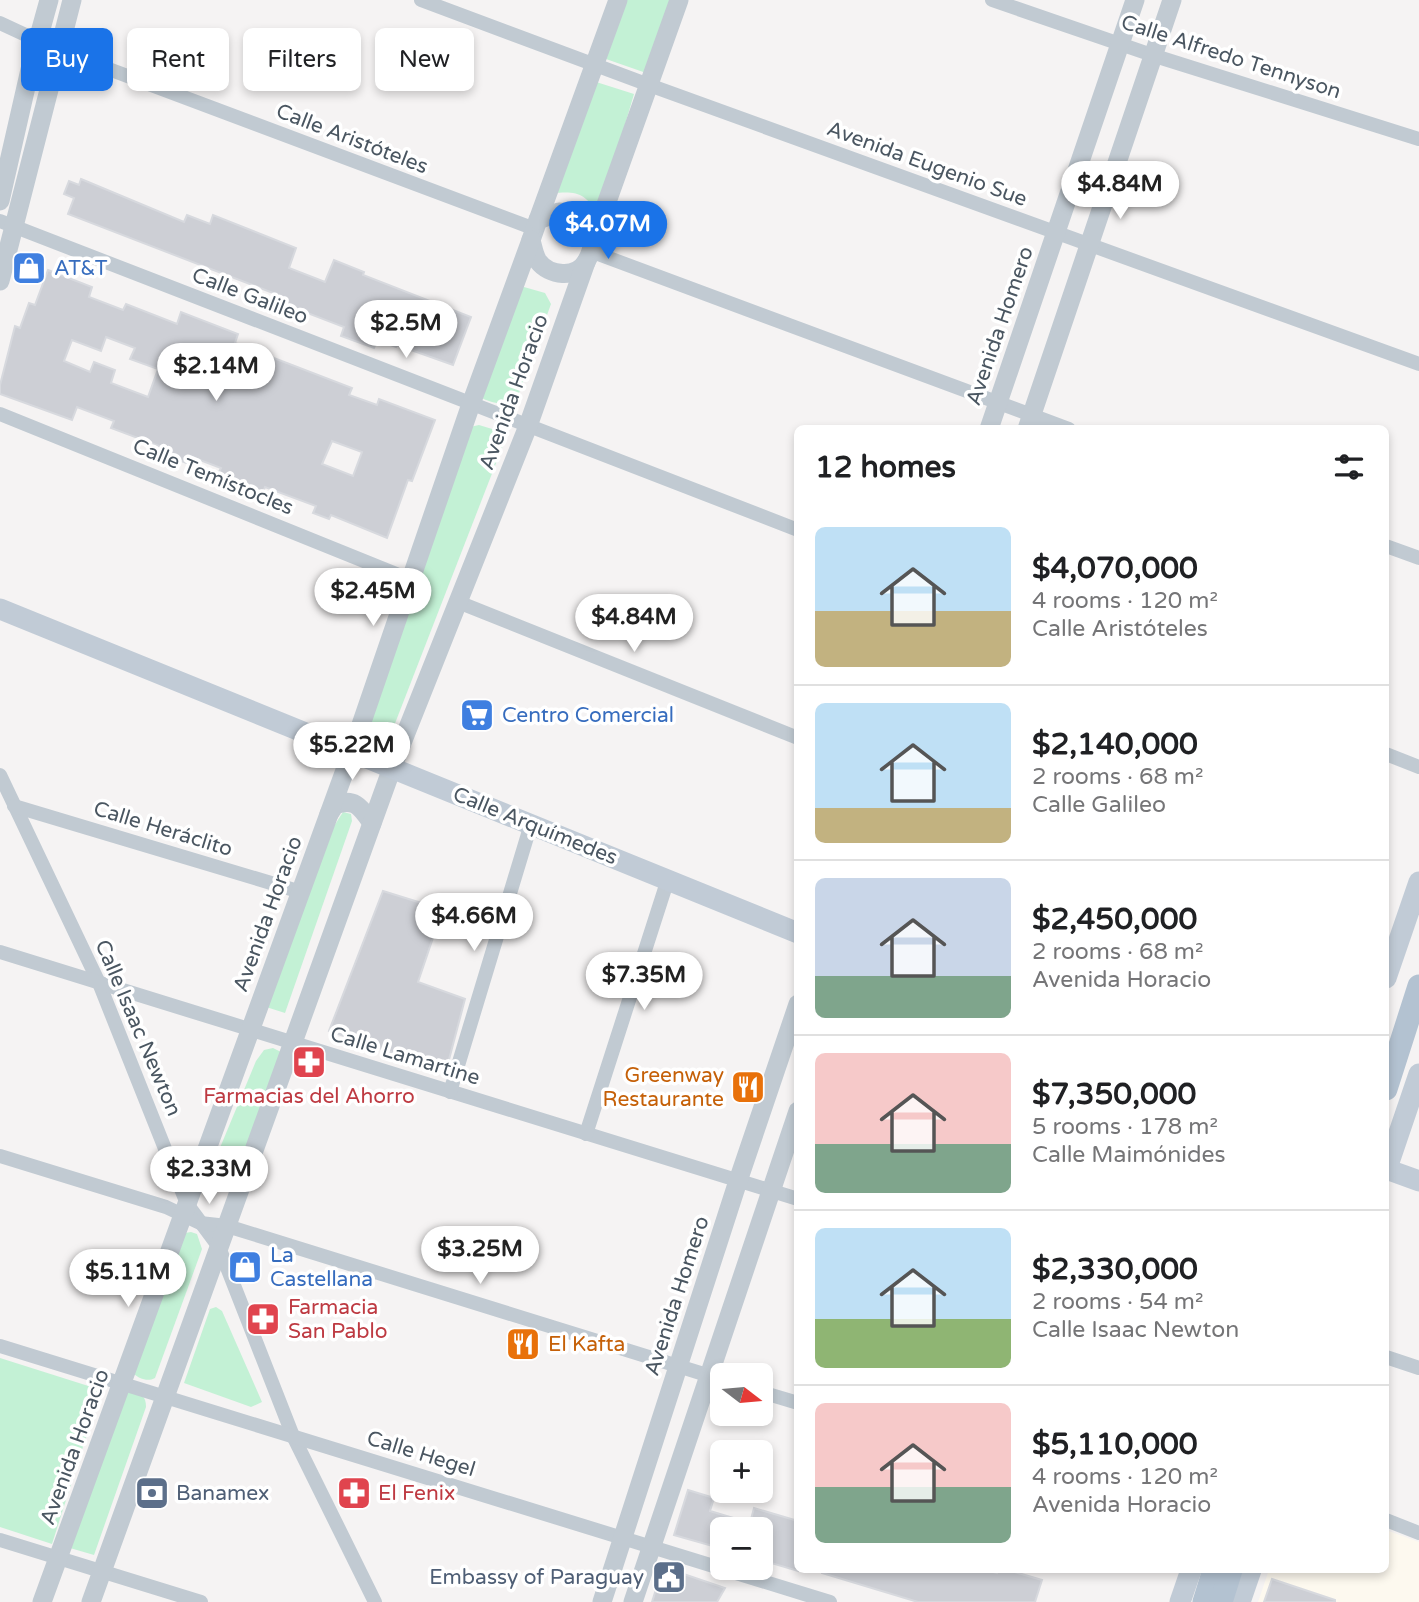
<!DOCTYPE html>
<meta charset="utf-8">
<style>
:root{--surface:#fff;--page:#f2f2f2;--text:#202124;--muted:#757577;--line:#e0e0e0;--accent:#1a73e8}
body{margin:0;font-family:"Varela Round",sans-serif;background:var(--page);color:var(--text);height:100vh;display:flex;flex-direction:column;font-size:26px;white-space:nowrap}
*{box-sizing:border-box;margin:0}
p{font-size:23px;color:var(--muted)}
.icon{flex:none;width:38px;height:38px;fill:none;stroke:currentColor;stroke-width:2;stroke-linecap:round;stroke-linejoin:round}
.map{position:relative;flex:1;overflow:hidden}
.sheet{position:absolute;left:794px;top:425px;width:595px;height:1148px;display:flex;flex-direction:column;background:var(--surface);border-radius:10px;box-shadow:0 4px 10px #0003}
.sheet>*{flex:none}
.guide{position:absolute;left:21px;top:28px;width:665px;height:63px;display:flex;gap:14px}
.needle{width:46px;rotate:106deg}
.tools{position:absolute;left:710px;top:1363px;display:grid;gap:14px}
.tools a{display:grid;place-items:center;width:63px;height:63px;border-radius:10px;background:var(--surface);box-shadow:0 4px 10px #0003;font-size:35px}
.price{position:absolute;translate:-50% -60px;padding:0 16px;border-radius:24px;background:#fff;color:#222;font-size:23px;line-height:46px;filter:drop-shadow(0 2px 4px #0008)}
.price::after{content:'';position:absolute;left:50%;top:42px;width:21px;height:16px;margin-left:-10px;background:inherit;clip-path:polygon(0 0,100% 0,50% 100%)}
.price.on{background:var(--accent);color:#fff}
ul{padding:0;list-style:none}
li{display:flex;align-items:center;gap:21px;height:175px;padding:0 21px}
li+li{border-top:2px solid var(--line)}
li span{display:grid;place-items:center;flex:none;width:196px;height:140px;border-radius:10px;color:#555}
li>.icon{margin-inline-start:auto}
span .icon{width:84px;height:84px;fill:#fffc;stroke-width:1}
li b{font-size:30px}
h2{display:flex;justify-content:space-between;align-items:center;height:84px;padding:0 21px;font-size:30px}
.tag{padding:0 24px;border-radius:10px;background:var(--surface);box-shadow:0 4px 10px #0003;font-size:24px;line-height:63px}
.tag.on{background:var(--accent);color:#fff}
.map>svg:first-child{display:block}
</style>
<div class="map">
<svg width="1419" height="1602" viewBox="0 0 1419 1602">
<rect width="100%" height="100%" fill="#f5f3f3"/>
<path fill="#fdf9ef" d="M1386 1530 1419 1542V1602H1258L1269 1570H1386Z"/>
<g fill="#c3f1d5">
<path d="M627 0H676L649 74 606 59Z"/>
<path d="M593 81 634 94 598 216C586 193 578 191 553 193Z"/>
<path d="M524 287 545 293 551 304 519 393C507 408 495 404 479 397L514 291Z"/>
<path d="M479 425 502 432 505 440 387 744 378 757 357 750 470 427Z"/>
<path d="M343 812 351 814 352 821 285 1013 263 1006 320 848Z"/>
<path d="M273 1048 281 1052 235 1177 228 1180 216 1176 212 1167 256 1061 264 1050Z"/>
<path d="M191 1232 197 1234 202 1249 155 1378C148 1382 139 1379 133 1373L185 1233Z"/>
<path d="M216 1307 222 1311 262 1402 251 1407 184 1383 210 1309Z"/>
<path d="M0 1358 101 1390 52 1544 0 1527Z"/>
<path d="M133 1392C142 1395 146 1396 146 1407L94 1555 70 1548 124 1393Z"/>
</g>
<g fill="#cdcfd5" stroke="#d7d9de" stroke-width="2" fill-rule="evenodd">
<path d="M81 179 184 222 187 215 210 224 213 215 296 248 289 268 325 282 334 260 364 272 363 275 471 317 453 365 397 345 396 347 377 340 374 348 341 336 344 327 284 304 286 298 68 214 74 198 64 194 69 181 79 185Z"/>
<path d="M48 270 92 287 89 297 123 310 126 304 177 324 181 312 238 334 235 343 352 388 349 395 377 405 379 399 435 420 412 481 408 480 387 538 331 515 329 519 313 513 316 506 265 487 263 492 218 474 221 468 192 457 189 464 160 453 162 447 111 428 114 421 77 407 72 420 0 394V385L15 326 20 328 29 303 35 305ZM106 337 135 348 130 359 158 369 148 397 111 383 115 370 94 362 90 372 64 361 72 340 101 351ZM332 441 362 452 353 476 322 464Z"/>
<path d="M383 891 431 906 428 916 439 920 418 982 465 999 446 1071 329 1031Z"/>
<path d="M688 1490 714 1498 710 1511 750 1523 754 1508 798 1521V1571L761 1560V1530H723V1549L674 1535Z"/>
<path d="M663 1567 725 1588 717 1602H652Z"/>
<path d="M822 1570H986L997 1573 998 1570H1008L1042 1580 1035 1602H918L822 1573Z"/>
<path d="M1272 1579 1335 1600V1602H1264Z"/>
</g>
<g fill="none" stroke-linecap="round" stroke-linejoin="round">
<g stroke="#c1cad2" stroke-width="14">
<path d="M421 0 649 85 1419 364"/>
<path d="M992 0 1155 56 1419 139"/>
<path d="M0 23 58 50 535 229"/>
<path d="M0 221 798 530"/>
<path d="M590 251 1069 429"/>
<path d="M0 414 411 580"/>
<path d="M1386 546 1419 558"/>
<path d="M458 602 798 738"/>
<path d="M1386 754 1419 767"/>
<path d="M0 775 99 983 187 1204 219 1247 293 1436 375 1602"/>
<path d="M14 806 301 892"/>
<path d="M0 952 798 1199"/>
<path d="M450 1092 531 824"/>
<path d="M586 1134 668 879"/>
<path d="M0 1156 166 1207 200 1223 227 1226 723 1380"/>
<path d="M0 1346 830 1602"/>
<path d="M1386 1357 1419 1368"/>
<path d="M761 1392 798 1403"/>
<path d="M1386 1520 1419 1533"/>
<path d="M0 1540 201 1602"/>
</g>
<g stroke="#c1cad2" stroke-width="19">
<path d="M0 201 31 65 49 0"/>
<path d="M559 212C588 213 601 237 586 262 576 279 549 276 538 261 534 255 533 247 531 240L538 220Z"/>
<path d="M538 220 618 0"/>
<path d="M593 241 679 0"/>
<path d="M0 281 72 0"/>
<path d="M989 429 1135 0"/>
<path d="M1027 429 1172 0"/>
<path d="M329 814 335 805C355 797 361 808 372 823"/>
<path d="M42 1602 352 751 471 404 531 240"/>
<path d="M91 1602 392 768 528 426 586 262"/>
<path d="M602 1602 738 1181 798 1004"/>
<path d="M633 1602 798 1111"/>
</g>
<g stroke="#c1cbd6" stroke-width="21">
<path d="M0 609 798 933"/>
<path d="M1386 978 1419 882"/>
<path d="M1386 1169 1419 1181"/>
<path d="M1386 1171 1419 1074"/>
<path d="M1180 1602 1191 1570"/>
<path d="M1240 1602 1251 1570"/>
</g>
<g stroke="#b3c2d1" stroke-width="23">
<path d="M1386 1089 1419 986"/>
<path d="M1204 1602 1214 1570"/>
<path d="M1221 1602 1231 1570"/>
</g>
</g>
<defs>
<g id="shop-square" transform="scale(1.75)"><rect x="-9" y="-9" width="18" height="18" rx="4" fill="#3f7fe0" stroke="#fff"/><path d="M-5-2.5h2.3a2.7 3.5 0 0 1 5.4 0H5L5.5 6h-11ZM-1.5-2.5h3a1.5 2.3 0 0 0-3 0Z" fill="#fff"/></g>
<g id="supermarket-square" transform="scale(1.75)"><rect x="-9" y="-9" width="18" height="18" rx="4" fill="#3f7fe0" stroke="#fff"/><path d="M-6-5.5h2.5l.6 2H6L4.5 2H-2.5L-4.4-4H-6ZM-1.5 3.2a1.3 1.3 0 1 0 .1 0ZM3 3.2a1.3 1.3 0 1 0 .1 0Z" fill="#fff"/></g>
<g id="pharmacy-square" transform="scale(1.75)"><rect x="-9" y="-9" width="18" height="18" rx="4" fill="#e0444e" stroke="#fff"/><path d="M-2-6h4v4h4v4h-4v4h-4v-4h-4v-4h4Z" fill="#fff"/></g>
<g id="restaurant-square" transform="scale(1.75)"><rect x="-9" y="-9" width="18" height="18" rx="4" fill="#e8710a" stroke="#fff"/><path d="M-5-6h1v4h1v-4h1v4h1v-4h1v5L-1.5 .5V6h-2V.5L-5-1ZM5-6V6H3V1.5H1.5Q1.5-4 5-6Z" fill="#fff"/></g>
<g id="bank-square" transform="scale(1.75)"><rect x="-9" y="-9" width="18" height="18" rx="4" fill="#5c6f8a" stroke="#fff"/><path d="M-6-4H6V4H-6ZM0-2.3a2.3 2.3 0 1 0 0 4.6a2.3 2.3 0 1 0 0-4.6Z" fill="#fff"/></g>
<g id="civic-square" transform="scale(1.75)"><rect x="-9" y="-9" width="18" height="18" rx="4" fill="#5c6f8a" stroke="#fff"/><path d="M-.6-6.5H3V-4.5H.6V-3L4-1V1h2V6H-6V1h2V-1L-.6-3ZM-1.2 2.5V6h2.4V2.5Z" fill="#fff"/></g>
</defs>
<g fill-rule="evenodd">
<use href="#shop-square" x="29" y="268"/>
<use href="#supermarket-square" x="477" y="715"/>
<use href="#pharmacy-square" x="309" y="1062"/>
<use href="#restaurant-square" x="748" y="1087"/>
<use href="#shop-square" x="245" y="1267"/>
<use href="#pharmacy-square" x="263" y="1319"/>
<use href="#restaurant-square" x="523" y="1344"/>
<use href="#bank-square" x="152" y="1493"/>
<use href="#pharmacy-square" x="354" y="1493"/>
<use href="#civic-square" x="669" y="1577"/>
</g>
<g text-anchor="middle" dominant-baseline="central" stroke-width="7" stroke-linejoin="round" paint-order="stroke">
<g font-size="21" fill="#4a5661" stroke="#fff">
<text transform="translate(1231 57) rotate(18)">Calle Alfredo Tennyson</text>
<text transform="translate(352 139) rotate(21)">Calle Aristóteles</text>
<text transform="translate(927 164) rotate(20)">Avenida Eugenio Sue</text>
<text transform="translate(250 296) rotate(21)">Calle Galileo</text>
<text transform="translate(1000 326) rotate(-71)">Avenida Homero</text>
<text transform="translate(514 392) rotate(-70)">Avenida Horacio</text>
<text transform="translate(213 477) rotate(22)">Calle Temístocles</text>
<text transform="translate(535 826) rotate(22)">Calle Arquímedes</text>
<text transform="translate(163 829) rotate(17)">Calle Heráclito</text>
<text transform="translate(268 914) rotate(-70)">Avenida Horacio</text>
<text transform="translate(138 1028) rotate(67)">Calle Isaac Newton</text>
<text transform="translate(405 1056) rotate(17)">Calle Lamartine</text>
<text transform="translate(677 1296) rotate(-72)">Avenida Homero</text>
<text transform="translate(75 1447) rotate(-70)">Avenida Horacio</text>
<text transform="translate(421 1454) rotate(17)">Calle Hegel</text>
</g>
<g font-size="21" fill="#366cbe" stroke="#fff" text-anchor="start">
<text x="54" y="268">AT&amp;T</text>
<text x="502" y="715">Centro Comercial</text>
<text x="270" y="1255">La<tspan x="270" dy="24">Castellana</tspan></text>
</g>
<g font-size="21" fill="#c56008" stroke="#fff" text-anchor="end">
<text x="724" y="1075">Greenway<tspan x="724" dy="24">Restaurante</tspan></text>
<text x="548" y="1344" text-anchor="start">El Kafta</text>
</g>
<g font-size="21" fill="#be3a42" stroke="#fff" text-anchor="start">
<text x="309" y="1096" text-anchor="middle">Farmacias del Ahorro</text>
<text x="288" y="1307">Farmacia<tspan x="288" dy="24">San Pablo</tspan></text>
<text x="378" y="1493">El Fenix</text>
</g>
<g font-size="21" fill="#4e5e75" stroke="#fff" text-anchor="start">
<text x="176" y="1493">Banamex</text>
<text x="644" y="1577" text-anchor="end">Embassy of Paraguay</text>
</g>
</g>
</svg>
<div class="tools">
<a><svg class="needle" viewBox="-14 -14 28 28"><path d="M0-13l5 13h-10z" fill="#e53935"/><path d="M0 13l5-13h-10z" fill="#757577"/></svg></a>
<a>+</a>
<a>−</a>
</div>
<b class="price" style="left:1120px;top:221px">$4.84M</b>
<b class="price on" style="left:608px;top:261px">$4.07M</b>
<b class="price" style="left:406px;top:360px">$2.5M</b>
<b class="price" style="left:216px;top:403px">$2.14M</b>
<b class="price" style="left:373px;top:628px">$2.45M</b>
<b class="price" style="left:634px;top:654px">$4.84M</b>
<b class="price" style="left:352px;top:782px">$5.22M</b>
<b class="price" style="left:474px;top:953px">$4.66M</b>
<b class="price" style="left:644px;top:1012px">$7.35M</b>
<b class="price" style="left:209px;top:1206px">$2.33M</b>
<b class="price" style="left:480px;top:1286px">$3.25M</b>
<b class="price" style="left:128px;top:1309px">$5.11M</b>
<div class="guide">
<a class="tag on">Buy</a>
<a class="tag">Rent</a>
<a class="tag">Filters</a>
<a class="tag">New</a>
</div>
<section class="sheet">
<h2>12 homes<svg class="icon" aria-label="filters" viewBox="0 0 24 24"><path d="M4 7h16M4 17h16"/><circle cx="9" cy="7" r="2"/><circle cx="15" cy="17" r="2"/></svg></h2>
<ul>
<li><span style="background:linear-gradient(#bfe0f5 60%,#c2b280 0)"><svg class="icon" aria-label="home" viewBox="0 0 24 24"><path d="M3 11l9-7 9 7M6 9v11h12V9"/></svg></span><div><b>$4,070,000</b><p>4 rooms · 120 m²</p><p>Calle Aristóteles</p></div></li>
<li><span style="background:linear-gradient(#bfe0f5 75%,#c2b280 0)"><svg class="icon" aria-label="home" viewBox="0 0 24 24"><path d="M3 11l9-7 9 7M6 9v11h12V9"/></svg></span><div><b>$2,140,000</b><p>2 rooms · 68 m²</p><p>Calle Galileo</p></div></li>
<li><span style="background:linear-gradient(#c9d6e8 70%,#7fa58c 0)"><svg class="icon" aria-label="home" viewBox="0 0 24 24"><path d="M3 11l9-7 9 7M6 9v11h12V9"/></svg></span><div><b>$2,450,000</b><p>2 rooms · 68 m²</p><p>Avenida Horacio</p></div></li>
<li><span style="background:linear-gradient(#f6c9c9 65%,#7fa58c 0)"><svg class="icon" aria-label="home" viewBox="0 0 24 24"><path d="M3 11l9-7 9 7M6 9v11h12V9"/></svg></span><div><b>$7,350,000</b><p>5 rooms · 178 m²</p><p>Calle Maimónides</p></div></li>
<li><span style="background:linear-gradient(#bfe0f5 65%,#8fb573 0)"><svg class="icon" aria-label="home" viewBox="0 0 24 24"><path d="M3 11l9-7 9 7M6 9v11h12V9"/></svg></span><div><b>$2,330,000</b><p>2 rooms · 54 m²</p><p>Calle Isaac Newton</p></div></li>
<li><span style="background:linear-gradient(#f6c9c9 60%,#7fa58c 0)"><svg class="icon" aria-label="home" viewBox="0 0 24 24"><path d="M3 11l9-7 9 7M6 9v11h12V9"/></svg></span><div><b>$5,110,000</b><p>4 rooms · 120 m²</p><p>Avenida Horacio</p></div></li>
</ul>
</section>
</div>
